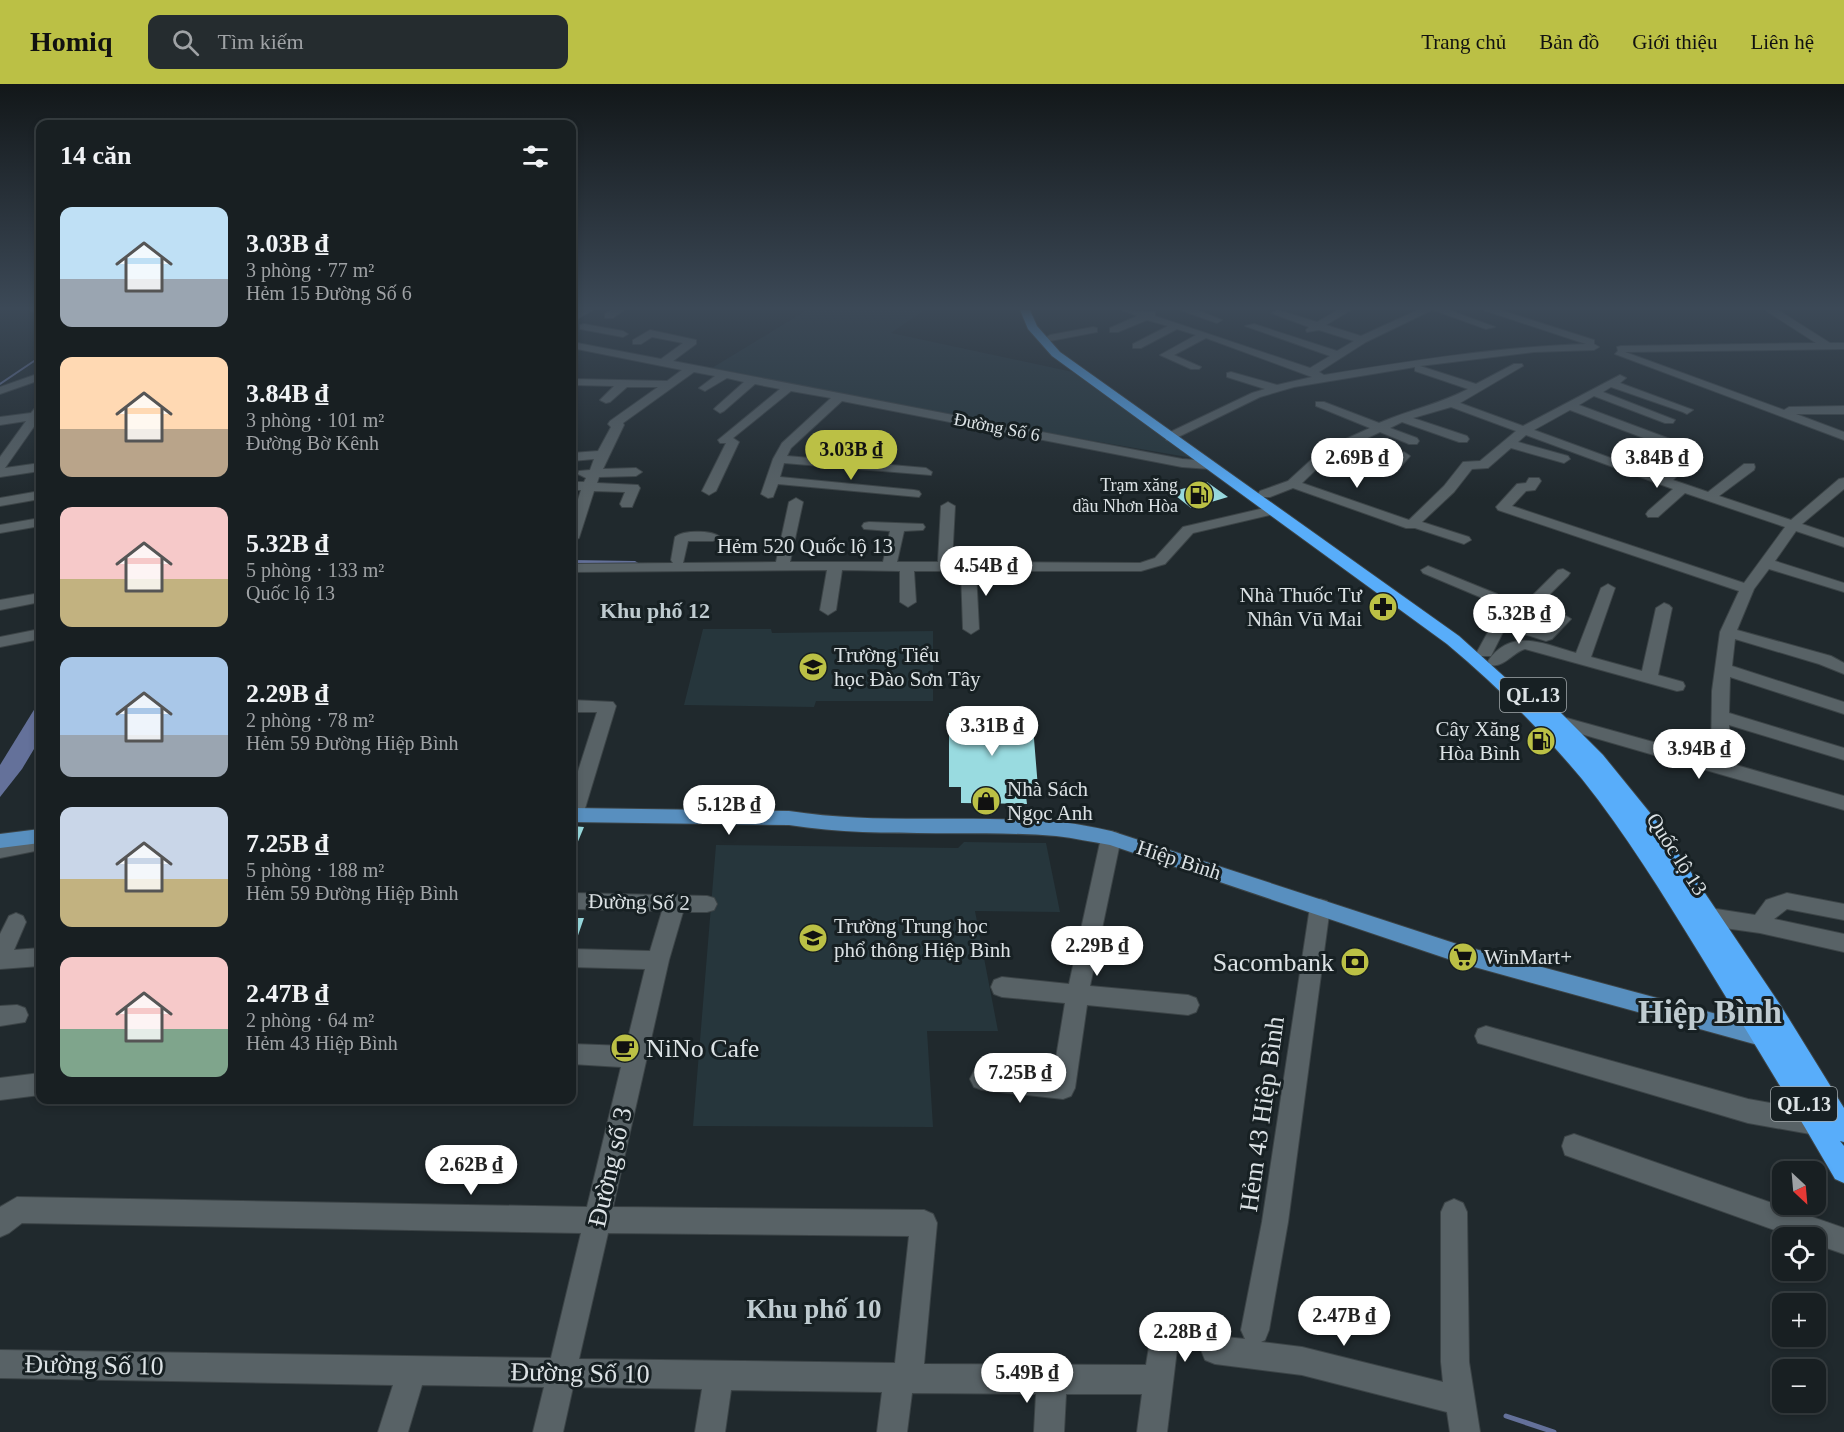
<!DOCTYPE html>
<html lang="vi">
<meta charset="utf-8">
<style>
:root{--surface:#181f22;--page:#252c2f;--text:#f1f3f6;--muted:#9fa2a5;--line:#363d40;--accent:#bbc045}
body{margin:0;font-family:"Times New Roman",serif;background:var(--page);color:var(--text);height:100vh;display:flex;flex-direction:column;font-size:22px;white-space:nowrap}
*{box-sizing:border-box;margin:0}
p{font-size:20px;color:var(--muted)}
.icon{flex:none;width:33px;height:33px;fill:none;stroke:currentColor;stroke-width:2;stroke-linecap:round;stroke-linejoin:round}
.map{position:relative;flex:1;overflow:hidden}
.details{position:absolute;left:36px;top:36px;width:540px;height:984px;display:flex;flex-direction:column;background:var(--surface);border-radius:12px;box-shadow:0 3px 9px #0003,0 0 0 2px var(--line)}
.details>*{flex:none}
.needle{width:39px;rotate:154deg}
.controls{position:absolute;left:1772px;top:1077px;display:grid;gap:12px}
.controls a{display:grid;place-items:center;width:54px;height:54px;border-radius:12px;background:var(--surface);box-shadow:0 3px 9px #0003,0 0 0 2px var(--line);font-size:30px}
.price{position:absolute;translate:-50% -51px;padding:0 14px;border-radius:21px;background:#fff;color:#222;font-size:20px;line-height:39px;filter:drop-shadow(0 2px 3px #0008)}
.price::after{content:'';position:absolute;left:50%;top:36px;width:18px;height:14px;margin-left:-9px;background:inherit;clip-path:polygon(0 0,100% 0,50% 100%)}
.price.selected{background:var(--accent);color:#111}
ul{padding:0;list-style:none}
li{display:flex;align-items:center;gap:18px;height:150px;padding:0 24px}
li span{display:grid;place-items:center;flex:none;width:168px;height:120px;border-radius:12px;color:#555}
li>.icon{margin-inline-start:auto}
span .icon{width:72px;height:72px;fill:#fffc;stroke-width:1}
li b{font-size:26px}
h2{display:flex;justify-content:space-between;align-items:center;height:72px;padding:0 24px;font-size:26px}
header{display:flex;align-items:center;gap:36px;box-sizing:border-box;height:84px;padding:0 30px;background:var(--accent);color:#111}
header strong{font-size:28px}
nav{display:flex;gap:33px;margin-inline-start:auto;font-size:21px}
.search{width:420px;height:54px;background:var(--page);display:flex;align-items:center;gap:15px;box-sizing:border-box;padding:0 21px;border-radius:12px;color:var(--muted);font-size:22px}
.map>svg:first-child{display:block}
</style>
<header>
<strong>Homiq</strong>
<div class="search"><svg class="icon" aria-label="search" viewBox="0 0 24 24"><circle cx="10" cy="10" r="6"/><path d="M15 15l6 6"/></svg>Tìm kiếm</div>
<nav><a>Trang chủ</a><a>Bản đồ</a><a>Giới thiệu</a><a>Liên hệ</a></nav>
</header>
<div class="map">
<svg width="1844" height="1348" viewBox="0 0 1844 1348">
<rect width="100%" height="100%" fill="#20292d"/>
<g fill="#26363c">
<path d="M807 226H924L891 249 1073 288 1193 374 1065 352 712 284Z"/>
<path d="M703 545H771L772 549 933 547V617H816L814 623 684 621Z"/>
<path d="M964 758 1046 759 1060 828 975 827 998 947H927L933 1043 693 1042 716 761 958 764Z"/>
</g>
<path fill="#64719a" d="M40 616V655L22 685 0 713V681Z"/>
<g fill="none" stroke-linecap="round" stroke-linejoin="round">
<path stroke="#64719a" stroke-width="2" d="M0 300 40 273"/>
<path stroke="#64719a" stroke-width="5" d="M1506 1332 1554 1348"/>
<path fill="#64719a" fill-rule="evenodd" d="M572 476 635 477 640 480 635 483 572 482Z"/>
</g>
<g fill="#99dbe0">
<path d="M1207 398 1228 413 1191 424 1171 408Z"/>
<path d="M949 629 1032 630 1038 704H1025L1027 720 961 719V703H949Z"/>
<path d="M572 742 584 743 572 772Z"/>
<path d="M572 834H584L574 863H572Z"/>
</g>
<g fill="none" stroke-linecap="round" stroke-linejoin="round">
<g stroke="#3c4447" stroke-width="2">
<g id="minor">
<path d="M30 226H40V231Z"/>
<path d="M580 226H593L572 238V231Z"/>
<path d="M611 226H624L613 234H605V230Z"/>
<path d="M1122 226 1155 228V232L1310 284 1330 272 1245 242 1254 240 1337 267 1354 257 1319 246 1307 248 1306 246 1309 243 1271 229 1278 226 1317 238 1338 226H1351L1326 241 1361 252 1418 226H1432L1366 258 1319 288 1324 291C1411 277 1497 263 1586 260L1483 226H1500L1594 256V260L1599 263 1594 266 1534 268 1420 282 1476 300 1514 280H1522L1523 282 1460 319 1523 342 1620 291 1626 294 1620 299 1693 326 1687 330 1683 328 1611 303 1603 308 1675 336 1673 339H1665L1594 312 1579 321 1670 355 1672 358 1670 361H1662L1570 326 1534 346 1649 388 1684 361H1692L1694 364 1692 367 1665 387 1676 393 1673 396 1708 408 1744 380H1754L1755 383 1754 386 1719 412 1791 436 1839 395 1844 394V405L1802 440 1844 454V463L1796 447 1775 477 1844 499V508L1769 485 1754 505 1737 546 1831 572 1844 579V590L1819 580 1735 555 1732 582 1844 618V630L1730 593 1729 629 1844 664V676L1729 641V679L1844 712V726L1557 643 1554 639 1557 635 1563 633 1711 674 1712 607 1720 548 1739 507 1498 426 1496 423 1517 400 1526 399 1529 394H1539L1541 397 1535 406 1526 407 1512 422 1744 499 1785 443 1685 409 1658 433H1648L1646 430 1648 427 1673 405 1526 351 1518 358 1568 372 1570 375 1564 379 1511 364 1488 384 1472 385 1454 408 1422 438 1469 453 1471 456 1464 460 1415 444H1406L1293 404 1270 413H1260L1258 410 1260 407 1288 397 1322 366 1370 344 1316 322V318H1324L1379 339C1409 326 1440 320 1468 305L1415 287V283L1294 303 1260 313 1170 357 1166 356V350L1252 309 1265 305 1227 293V289L1231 288 1277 301 1312 293 1206 254 1174 271 1201 283 1199 285H1191L1160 271 1196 251 1177 245 1141 264H1133V260L1168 242 1147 236 1118 248H1110V244L1137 232ZM1451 323 1516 347 1480 377 1463 378 1444 402 1409 436 1302 399 1330 372 1380 348 1409 360H1417L1419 357 1417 354 1390 344 1402 338 1459 358H1467L1469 355 1467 352 1413 334Z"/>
<path d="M1180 226H1197L1222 236 1217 239Z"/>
<path d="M1433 226H1449L1495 243 1486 245Z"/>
<path d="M1765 226H1778L1830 259H1844V265L1625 268 1784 326 1789 323 1844 322V330H1796L1844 348V356L1615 270 1618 267 1617 263 1621 262 1816 259Z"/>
<path d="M584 240 623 247 628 250 623 253 580 245V241Z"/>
<path d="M1093 243 1097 244V248L1050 257 1045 254 1050 251Z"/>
<path d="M650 246 696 256V260L673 277 1182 375 1210 377 1216 381 1210 385 1182 383 842 317 791 364 787 372 926 384 932 388 931 391 784 379 780 393 914 406 919 407 921 410 919 413 778 400 773 413 768 414 761 410 773 375 782 359 831 314 791 307 733 354 739 358 716 407 709 411 702 407 726 359H720L718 356 780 305 755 300 724 327 720 329 714 325 716 323 744 298 727 294 705 307 699 304 715 292 694 288 623 339 624 341 603 385 636 384 642 388 636 392 599 393 597 399 638 401 640 404 632 423H622L620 420 625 408 594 407 579 454 572 458V434L581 406H572V398H584L586 394 578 390 579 387 590 386 594 375 572 377V369L598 367 611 343 608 340 610 337 658 303H627L610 318 606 319 600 316 614 302 572 301V295L667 297 682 286 572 264V258L661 275 683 259 652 253 641 260H633V256Z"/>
<path d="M40 289V296L0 310V303Z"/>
<path d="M40 321V334L5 384 40 379V387L0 393V373L26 337 0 341V333L31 329 36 323Z"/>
<path d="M1404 368 1410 372 1396 388H1386L1385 385C1389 379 1396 370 1404 368Z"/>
<path d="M40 407V415L0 422V414Z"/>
<path d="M796 414 803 418 790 478H883L890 447 864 445 862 442 864 439 869 438 923 440 925 443 923 446 904 447 897 478H938L941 422 948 418 955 422 952 478 1140 479 1155 474 1183 443 1273 422 1280 426 1278 429 1193 449 1165 480 1141 487H976L979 545 971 550 963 545 961 487H914L916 518 908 523 900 518V487L842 486 836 526 828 531 820 526 827 486 572 488V480L673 479 671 476 675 453C683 446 712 446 720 453L713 457H688L683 479 776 478 789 418Z"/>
<path d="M40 434V442L0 449V441Z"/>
<path d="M1428 482 1497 510 1500 513 1497 516H1487L1423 489 1421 486Z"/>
<path d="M1563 485 1570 489 1568 492 1540 520H1530L1527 517 1558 486Z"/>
<path d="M1608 500 1615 504 1591 573 1642 587 1656 524 1664 519 1669 521 1672 524 1658 591 1683 598 1685 602 1683 606 1677 607 1525 565C1512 569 1504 584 1490 581L1488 577C1511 543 1544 560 1576 569L1601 504Z"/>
<path d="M40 509V518L0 526V516Z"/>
<path d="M1563 530 1571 535 1552 555 1546 557 1505 544 1491 572H1479L1477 568 1495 535 1501 533 1543 546 1558 532Z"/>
<path d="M40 545V555L0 563V553Z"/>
<path d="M572 616 613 618 616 622 583 731 580 736 573 738 572 706 597 628H572Z"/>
<path d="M1111 747 1118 749 1121 754 1090 902 1188 911 1196 914 1199 921 1196 928 1188 931 1087 921 1075 1004 1071 1012 1063 1015 982 1006 974 1003 970 995 974 987 982 984 1053 992 1065 919 1002 913 994 910 991 903 994 896 1002 893 1069 900 1101 754 1104 749Z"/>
<path d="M40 752V766L0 774V758Z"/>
<path d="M572 809 707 812 714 814 717 820 714 826 707 828H683L669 876 613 1123 924 1126 933 1130 937 1139 924 1280 1146 1281 1150 1257 1154 1247 1164 1243 1174 1247 1178 1257 1167 1348H1137L1142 1310H1066L1064 1348H1034L1036 1310 912 1309 907 1348H877L882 1308 731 1306 725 1348H695L702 1305 573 1303 563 1348H533L544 1303 422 1301 408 1348H378L393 1301 0 1294V1266L551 1274 581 1149 22 1139 9 1149 0 1153V1123L17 1113 587 1123 621 983 572 980V960L626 962 645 885 572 883V865L650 867 662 827 572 825ZM608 1149 909 1152 895 1279 579 1275Z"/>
<path d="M1787 809 1844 820V836L1787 825 1774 835 1844 850V868L1760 849 1710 842 1703 839 1700 833 1703 827 1710 824 1755 831 1766 816Z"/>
<path d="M1320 815 1327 817 1330 823 1288 1138 1269 1246 1265 1256 1261 1258 1302 1263 1443 1298 1441 1278V1128L1445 1119 1454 1115 1463 1119 1467 1128 1469 1278 1480 1348H1450L1447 1328 1302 1291 1215 1280 1205 1276 1201 1266 1205 1256 1215 1252 1245 1255 1241 1246 1262 1138 1310 823 1313 817Z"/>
<path d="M16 829 23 832 26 838 14 866 40 864V882L0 885V850L9 832Z"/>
<path d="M17 921 25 924 28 931 25 938 0 942V922Z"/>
<path d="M1486 942 1748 1015 1816 1027 1825 1031 1828 1039 1825 1047 1816 1051 1748 1039 1478 959 1475 952 1478 945Z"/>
<path d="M40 989V1011L0 1016V994Z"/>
<path d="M1574 1050 1844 1144V1170L1815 1160V1154H1797L1565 1071 1562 1062 1565 1053Z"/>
</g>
</g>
<g stroke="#3c4447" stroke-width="2">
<g id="major">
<path d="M572 724 789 727C879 741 967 730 1056 738 1075 739 1093 743 1111 747L1460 861 1765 943 1773 946 1776 953 1773 960 1765 963 1460 879 1110 761C1092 758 1074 754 1056 752 966 745 878 755 789 741L572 738Z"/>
<path d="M40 745V759L0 764V750Z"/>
</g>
</g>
<g stroke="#3c4447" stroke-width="2">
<path id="highway" d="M1020 226H1030L1037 242 1060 268 1459 552 1519 606 1521 601H1533L1603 671 1655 735 1781 922 1844 1024V1058L1840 1057 1844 1062V1099L1835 1095C1791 1019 1745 944 1699 869 1662 809 1626 750 1582 695 1541 646 1496 601 1447 560L1052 272 1028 245Z"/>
</g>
<use href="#minor" fill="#586266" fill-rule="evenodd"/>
<use href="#major" fill="#588fbf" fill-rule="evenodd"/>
<use href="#highway" fill="#58adfa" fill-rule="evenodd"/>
</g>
<linearGradient id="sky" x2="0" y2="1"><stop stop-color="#121719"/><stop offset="0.54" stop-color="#3c4957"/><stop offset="1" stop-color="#3c4957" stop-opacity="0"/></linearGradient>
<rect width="1844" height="415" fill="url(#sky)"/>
<defs>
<g id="fuel-disc" transform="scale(1.5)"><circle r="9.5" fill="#bbc045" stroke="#172023"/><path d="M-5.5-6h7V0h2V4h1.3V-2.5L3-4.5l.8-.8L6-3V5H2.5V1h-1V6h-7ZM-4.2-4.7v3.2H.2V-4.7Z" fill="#111"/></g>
<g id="pharmacy-disc" transform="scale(1.5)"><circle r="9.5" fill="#bbc045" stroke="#172023"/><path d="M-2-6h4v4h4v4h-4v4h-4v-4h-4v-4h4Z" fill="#111"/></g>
<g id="school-disc" transform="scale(1.5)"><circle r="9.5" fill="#bbc045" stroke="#172023"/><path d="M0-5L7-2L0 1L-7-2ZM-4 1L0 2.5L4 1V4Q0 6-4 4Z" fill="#111"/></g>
<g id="shop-disc" transform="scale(1.5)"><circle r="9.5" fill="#bbc045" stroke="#172023"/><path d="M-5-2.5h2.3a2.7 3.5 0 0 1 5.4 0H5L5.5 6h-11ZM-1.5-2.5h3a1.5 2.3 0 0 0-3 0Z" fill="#111"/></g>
<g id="supermarket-disc" transform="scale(1.5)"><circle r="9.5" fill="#bbc045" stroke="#172023"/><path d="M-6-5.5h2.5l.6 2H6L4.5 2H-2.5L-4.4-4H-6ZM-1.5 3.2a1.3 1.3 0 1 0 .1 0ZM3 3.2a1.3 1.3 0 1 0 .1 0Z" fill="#111"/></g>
<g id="bank-disc" transform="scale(1.5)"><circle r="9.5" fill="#bbc045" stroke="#172023"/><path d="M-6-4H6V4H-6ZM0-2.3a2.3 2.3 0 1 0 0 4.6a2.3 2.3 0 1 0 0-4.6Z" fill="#111"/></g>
<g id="cafe-disc" transform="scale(1.5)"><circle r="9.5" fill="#bbc045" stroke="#172023"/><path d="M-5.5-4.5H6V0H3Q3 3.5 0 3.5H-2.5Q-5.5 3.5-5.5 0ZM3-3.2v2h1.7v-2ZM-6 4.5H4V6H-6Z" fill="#111"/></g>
</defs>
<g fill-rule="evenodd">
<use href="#fuel-disc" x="1199" y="411"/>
<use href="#pharmacy-disc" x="1383" y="523"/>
<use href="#school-disc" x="813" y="583"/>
<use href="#fuel-disc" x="1541" y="657"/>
<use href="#shop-disc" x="986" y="717"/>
<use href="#school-disc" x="813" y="854"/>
<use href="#supermarket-disc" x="1463" y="873"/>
<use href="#bank-disc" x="1355" y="878"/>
<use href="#cafe-disc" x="625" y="964"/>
</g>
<g text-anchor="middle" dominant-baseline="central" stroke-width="6" stroke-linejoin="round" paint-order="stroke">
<g font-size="18" fill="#dce2e5" stroke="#172023">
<text transform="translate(997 343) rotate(11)">Đường Số 6</text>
</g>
<g font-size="18" fill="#dce2e5" stroke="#172023" text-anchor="end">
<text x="1178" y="401">Trạm xăng<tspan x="1178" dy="21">dầu Nhơn Hòa</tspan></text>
</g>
<g fill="#172023" stroke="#a1a8ab" stroke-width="1.5">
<rect x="1500" y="594" width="66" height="34" rx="4.5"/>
<rect x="1771" y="1003" width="66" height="34" rx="4.5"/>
</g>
<g font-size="20" font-weight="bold" fill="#dce2e5">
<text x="1533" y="611">QL.13</text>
<text x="1804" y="1020">QL.13</text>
</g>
<g font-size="21" fill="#dce2e5" stroke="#172023">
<text x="805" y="462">Hẻm 520 Quốc lộ 13</text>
<text transform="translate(1677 770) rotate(57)">Quốc lộ 13</text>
<text transform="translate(1179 776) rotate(18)">Hiệp Bình</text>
<text transform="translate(639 818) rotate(1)">Đường Số 2</text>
</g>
<g font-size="21" fill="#dce2e5" stroke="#172023" text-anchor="start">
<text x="1362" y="511" text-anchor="end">Nhà Thuốc Tư<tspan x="1362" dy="24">Nhân Vū Mai</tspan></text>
<text x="834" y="571">Trường Tiểu<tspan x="834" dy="24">học Đào Sơn Tây</tspan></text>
<text x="1520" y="645" text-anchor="end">Cây Xăng<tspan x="1520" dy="24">Hòa Bình</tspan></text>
<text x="1007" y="705">Nhà Sách<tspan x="1007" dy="24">Ngọc Anh</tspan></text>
<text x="834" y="842">Trường Trung học<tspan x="834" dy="24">phổ thông Hiệp Bình</tspan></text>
<text x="1484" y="873">WinMart+</text>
</g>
<g font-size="22" font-weight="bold" fill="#bfcbd0" stroke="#172023">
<text x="655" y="526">Khu phố 12</text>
</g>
<g font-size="26" fill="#dce2e5" stroke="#172023" text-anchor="end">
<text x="1334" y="878">Sacombank</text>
<text x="646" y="964" text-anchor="start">NiNo Cafe</text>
</g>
<g font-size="26" fill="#dce2e5" stroke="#172023">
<text transform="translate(1262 1030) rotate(-82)">Hẻm 43 Hiệp Bình</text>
<text transform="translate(610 1083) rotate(-77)">Đường số 3</text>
<text transform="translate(94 1281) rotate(1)">Đường Số 10</text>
<text transform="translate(580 1289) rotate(1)">Đường Số 10</text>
</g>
<g font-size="27" font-weight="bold" fill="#bfcbd0" stroke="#172023">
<text x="814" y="1225">Khu phố 10</text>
</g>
<g font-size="33" font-weight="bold" fill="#bfcbd0" stroke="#172023">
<text x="1710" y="928">Hiệp Bình</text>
</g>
</g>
</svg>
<div class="controls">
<a><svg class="needle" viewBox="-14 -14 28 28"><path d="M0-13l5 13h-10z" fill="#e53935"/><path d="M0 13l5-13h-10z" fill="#9fa2a5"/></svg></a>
<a><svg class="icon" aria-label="locate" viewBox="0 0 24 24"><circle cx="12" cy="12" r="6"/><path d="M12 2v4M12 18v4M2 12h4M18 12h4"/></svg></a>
<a>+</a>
<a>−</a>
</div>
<b class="price selected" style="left:851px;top:397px">3.03B ₫</b>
<b class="price" style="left:1357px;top:405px">2.69B ₫</b>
<b class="price" style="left:1657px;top:405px">3.84B ₫</b>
<b class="price" style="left:986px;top:513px">4.54B ₫</b>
<b class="price" style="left:1519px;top:561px">5.32B ₫</b>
<b class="price" style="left:992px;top:673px">3.31B ₫</b>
<b class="price" style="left:1699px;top:696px">3.94B ₫</b>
<b class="price" style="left:729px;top:752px">5.12B ₫</b>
<b class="price" style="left:1097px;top:893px">2.29B ₫</b>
<b class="price" style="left:1020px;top:1020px">7.25B ₫</b>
<b class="price" style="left:471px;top:1112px">2.62B ₫</b>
<b class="price" style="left:1344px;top:1263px">2.47B ₫</b>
<b class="price" style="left:1185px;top:1279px">2.28B ₫</b>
<b class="price" style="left:1027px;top:1320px">5.49B ₫</b>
<section class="details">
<h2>14 căn<svg class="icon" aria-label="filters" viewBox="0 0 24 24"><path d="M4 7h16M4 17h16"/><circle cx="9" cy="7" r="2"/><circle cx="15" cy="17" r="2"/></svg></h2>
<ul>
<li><span style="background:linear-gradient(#bfe0f5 60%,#9aa5b1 0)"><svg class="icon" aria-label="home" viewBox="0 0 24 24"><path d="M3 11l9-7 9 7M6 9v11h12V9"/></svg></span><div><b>3.03B ₫</b><p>3 phòng · 77 m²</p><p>Hẻm 15 Đường Số 6</p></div></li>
<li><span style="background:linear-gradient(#ffd9b3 60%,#b9a48a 0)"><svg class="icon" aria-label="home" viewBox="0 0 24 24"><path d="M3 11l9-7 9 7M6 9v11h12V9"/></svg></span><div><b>3.84B ₫</b><p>3 phòng · 101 m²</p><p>Đường Bờ Kênh</p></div></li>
<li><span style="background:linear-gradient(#f6c9c9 60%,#c2b280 0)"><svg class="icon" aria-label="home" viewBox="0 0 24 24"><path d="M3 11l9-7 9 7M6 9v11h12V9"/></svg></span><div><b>5.32B ₫</b><p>5 phòng · 133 m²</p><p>Quốc lộ 13</p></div></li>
<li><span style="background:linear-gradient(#a9c7e8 65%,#9aa5b1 0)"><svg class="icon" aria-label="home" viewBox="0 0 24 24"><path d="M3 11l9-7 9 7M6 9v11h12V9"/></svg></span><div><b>2.29B ₫</b><p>2 phòng · 78 m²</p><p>Hẻm 59 Đường Hiệp Bình</p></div></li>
<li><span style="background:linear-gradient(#c9d6e8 60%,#c2b280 0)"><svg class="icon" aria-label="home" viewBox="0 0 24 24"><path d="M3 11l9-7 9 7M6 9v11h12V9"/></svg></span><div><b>7.25B ₫</b><p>5 phòng · 188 m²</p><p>Hẻm 59 Đường Hiệp Bình</p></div></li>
<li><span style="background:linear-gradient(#f6c9c9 60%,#7fa58c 0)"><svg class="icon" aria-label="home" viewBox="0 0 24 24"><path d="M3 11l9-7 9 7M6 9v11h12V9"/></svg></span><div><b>2.47B ₫</b><p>2 phòng · 64 m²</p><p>Hẻm 43 Hiệp Bình</p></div></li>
</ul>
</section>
</div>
